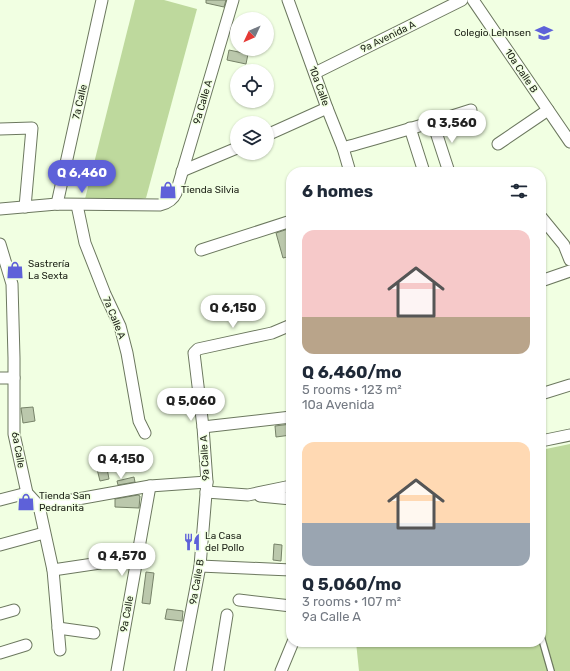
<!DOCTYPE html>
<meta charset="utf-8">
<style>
:root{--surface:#fff;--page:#f2f2f3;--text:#1f2937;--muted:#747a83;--accent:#5e61d9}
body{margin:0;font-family:Rubik,sans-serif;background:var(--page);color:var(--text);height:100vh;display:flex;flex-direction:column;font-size:15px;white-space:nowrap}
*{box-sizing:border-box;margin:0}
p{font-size:13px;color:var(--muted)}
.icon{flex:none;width:22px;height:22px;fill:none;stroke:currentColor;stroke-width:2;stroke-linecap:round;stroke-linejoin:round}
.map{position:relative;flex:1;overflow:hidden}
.side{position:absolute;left:286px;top:167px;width:260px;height:480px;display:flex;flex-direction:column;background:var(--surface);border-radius:16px;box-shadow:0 1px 3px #0004}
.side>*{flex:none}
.needle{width:26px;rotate:226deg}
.buttons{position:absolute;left:230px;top:12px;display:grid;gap:8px}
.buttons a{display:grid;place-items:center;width:44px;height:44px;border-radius:50%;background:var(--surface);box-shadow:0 1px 3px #0004;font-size:20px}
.price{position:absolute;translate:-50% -34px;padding:0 9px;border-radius:14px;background:#fff;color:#222;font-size:13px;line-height:26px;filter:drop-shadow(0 1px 2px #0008)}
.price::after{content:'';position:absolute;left:50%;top:24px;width:12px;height:9px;margin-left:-6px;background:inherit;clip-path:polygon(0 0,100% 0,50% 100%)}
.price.active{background:var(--accent);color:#fff}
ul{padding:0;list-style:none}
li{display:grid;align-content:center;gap:8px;height:212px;padding:0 16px}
li span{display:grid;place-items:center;height:124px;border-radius:12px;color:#555}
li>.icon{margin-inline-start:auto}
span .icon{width:72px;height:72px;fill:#fffc;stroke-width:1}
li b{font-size:17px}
h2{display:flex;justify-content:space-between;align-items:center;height:48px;padding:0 16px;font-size:17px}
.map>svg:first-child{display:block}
</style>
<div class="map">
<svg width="570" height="671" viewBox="0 0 570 671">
<rect width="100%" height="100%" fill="#f1ffe2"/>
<g fill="#bed99d">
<path d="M135 0H164L197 9 146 198 120 203H84Z"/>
<path d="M570 444V671H359L356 642H541V450Z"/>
</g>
<g fill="#bbc8ac" stroke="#768268">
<path d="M206 0H226L224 7 206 3Z"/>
<path d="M229 50 248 54 246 64 227 60Z"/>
<path d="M288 229 291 239V256L283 258 276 233Z"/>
<path d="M33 407 35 421 23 423 21 408Z"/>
<path d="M291 424V435L276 437 275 426Z"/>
<path d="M106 463 109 479 100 481 96 465Z"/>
<path d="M134 477 135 482 118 485 117 481Z"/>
<path d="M138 495 140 496 139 508 115 507V499Z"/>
<path d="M274 544 282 545 281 561 273 560Z"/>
<path d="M146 572 154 573 150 604 142 603Z"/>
<path d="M167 609 183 611 182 621 165 619Z"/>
</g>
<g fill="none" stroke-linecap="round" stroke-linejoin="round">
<g stroke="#6c785f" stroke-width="8">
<path id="lane" d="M541 636 551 671"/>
</g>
<g stroke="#6c785f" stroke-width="13">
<g id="street">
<path d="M288 0 327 108 343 148 350 172"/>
<path d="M473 0 570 142"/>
<path d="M315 73 462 0"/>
<path d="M433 123 449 172"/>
<path d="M410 128 424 172"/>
<path d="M0 129 32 128 25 207"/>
<path d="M267 135 327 108"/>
<path d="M498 144 548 110"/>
<path d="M343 148C385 136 428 124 471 110"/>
<path d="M182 171 237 148"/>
<path d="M57 204 102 0"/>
<path d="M77 205 85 243 105 294 120 326 127 353 139 421 145 433"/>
<path d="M0 209 57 204 160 205C168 203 173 200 176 193L233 0"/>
<path d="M541 217 564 245 570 260"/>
<path d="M0 244 12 284 14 358V434L27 493 39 506 53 570 60 650"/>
<path d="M201 250 291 221"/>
<path d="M541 281 570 271"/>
<path d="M0 378H14"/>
<path d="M541 394 570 385"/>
<path d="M203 427 291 417"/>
<path d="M541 441 570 435"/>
<path d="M206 492 248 495 291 486"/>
<path d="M260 496 291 499"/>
<path d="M0 500 27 493"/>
<path d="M39 506 150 486 207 482"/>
<path d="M0 545 44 533"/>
<path d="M200 566 291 570"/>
<path d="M53 570 100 563"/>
<path d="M239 600 291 606"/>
<path d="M0 614 14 610"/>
<path d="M58 628 94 633"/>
<path d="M0 653 26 645"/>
<path d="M117 671 150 486"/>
<path d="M180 671 200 566 207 482 203 427 194 353 198 349 272 333 291 325"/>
<path d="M218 671 227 615"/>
<path d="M281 671 293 642"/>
</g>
</g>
<use href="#lane" stroke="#fff" stroke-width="5.5"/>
<use href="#street" stroke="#fff" stroke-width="11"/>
</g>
<defs>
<g id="university-bare" transform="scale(1.38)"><path d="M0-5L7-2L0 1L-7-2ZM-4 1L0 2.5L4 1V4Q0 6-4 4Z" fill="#5e61d9" stroke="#f1ffe2" stroke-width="2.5" paint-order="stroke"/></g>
<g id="shop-bare" transform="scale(1.38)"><path d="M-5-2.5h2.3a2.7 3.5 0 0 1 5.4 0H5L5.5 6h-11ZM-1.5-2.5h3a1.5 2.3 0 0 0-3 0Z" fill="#5e61d9" stroke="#f1ffe2" stroke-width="2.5" paint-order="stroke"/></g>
<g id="restaurant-bare" transform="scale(1.38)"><path d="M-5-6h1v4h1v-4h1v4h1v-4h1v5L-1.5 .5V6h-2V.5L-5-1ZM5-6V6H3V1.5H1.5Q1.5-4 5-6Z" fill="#5e61d9" stroke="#f1ffe2" stroke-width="2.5" paint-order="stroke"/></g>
</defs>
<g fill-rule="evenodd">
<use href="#university-bare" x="544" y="33"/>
<use href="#shop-bare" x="168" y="190"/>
<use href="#shop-bare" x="15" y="270"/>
<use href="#shop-bare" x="26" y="502"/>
<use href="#restaurant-bare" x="192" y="542"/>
</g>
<g text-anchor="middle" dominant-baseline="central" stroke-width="3" stroke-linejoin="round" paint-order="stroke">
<g font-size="10" fill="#20251a" stroke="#f1ffe2" text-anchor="start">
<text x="531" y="33" text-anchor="end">Colegio Lehnsen</text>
<text x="181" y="190">Tienda Silvia</text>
<text x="28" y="264">Sastrería<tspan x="28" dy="12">La Sexta</tspan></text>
<text x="39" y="496">Tienda San<tspan x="39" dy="12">Pedranita</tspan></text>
<text x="205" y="536">La Casa<tspan x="205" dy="12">del Pollo</tspan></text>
</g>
<g font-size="10" fill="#20251a" stroke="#f1ffe2">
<text transform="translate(388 37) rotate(-26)">9a Avenida A</text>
<text transform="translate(521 71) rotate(56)">10a Calle B</text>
<text transform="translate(319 86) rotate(70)">10a Calle</text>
<text transform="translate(80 102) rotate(-77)">7a Calle</text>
<text transform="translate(203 102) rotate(-74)">9a Calle A</text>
<text transform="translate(114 318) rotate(68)">7a Calle A</text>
<text transform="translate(18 450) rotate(80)">6a Calle</text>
<text transform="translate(205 458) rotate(-93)">9a Calle A</text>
<text transform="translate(197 582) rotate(-80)">9a Calle B</text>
<text transform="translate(127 614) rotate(-80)">9a Calle</text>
</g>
</g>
</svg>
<div class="buttons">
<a><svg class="needle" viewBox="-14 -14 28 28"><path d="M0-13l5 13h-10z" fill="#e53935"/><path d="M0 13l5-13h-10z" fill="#747a83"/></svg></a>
<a><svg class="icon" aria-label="locate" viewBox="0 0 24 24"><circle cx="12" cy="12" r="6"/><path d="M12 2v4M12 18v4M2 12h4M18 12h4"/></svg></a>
<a><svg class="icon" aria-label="layers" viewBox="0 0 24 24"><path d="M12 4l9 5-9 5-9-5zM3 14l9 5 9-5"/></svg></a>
</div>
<b class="price" style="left:452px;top:144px">Q 3,560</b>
<b class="price active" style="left:82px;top:194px">Q 6,460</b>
<b class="price" style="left:233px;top:329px">Q 6,150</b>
<b class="price" style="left:191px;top:422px">Q 5,060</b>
<b class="price" style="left:121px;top:480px">Q 4,150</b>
<b class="price" style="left:122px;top:577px">Q 4,570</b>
<section class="side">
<h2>6 homes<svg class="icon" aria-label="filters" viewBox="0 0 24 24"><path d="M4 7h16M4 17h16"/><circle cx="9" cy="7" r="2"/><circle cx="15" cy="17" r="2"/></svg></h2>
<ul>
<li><span style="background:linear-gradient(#f6c9c9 70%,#b9a48a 0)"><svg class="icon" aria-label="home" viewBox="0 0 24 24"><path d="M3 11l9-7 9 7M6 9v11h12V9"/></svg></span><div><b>Q 6,460/mo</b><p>5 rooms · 123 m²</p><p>10a Avenida</p></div></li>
<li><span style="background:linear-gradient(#ffd9b3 65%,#9aa5b1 0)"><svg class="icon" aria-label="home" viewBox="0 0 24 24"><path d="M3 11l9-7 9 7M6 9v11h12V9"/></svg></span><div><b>Q 5,060/mo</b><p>3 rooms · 107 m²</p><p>9a Calle A</p></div></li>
</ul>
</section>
</div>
